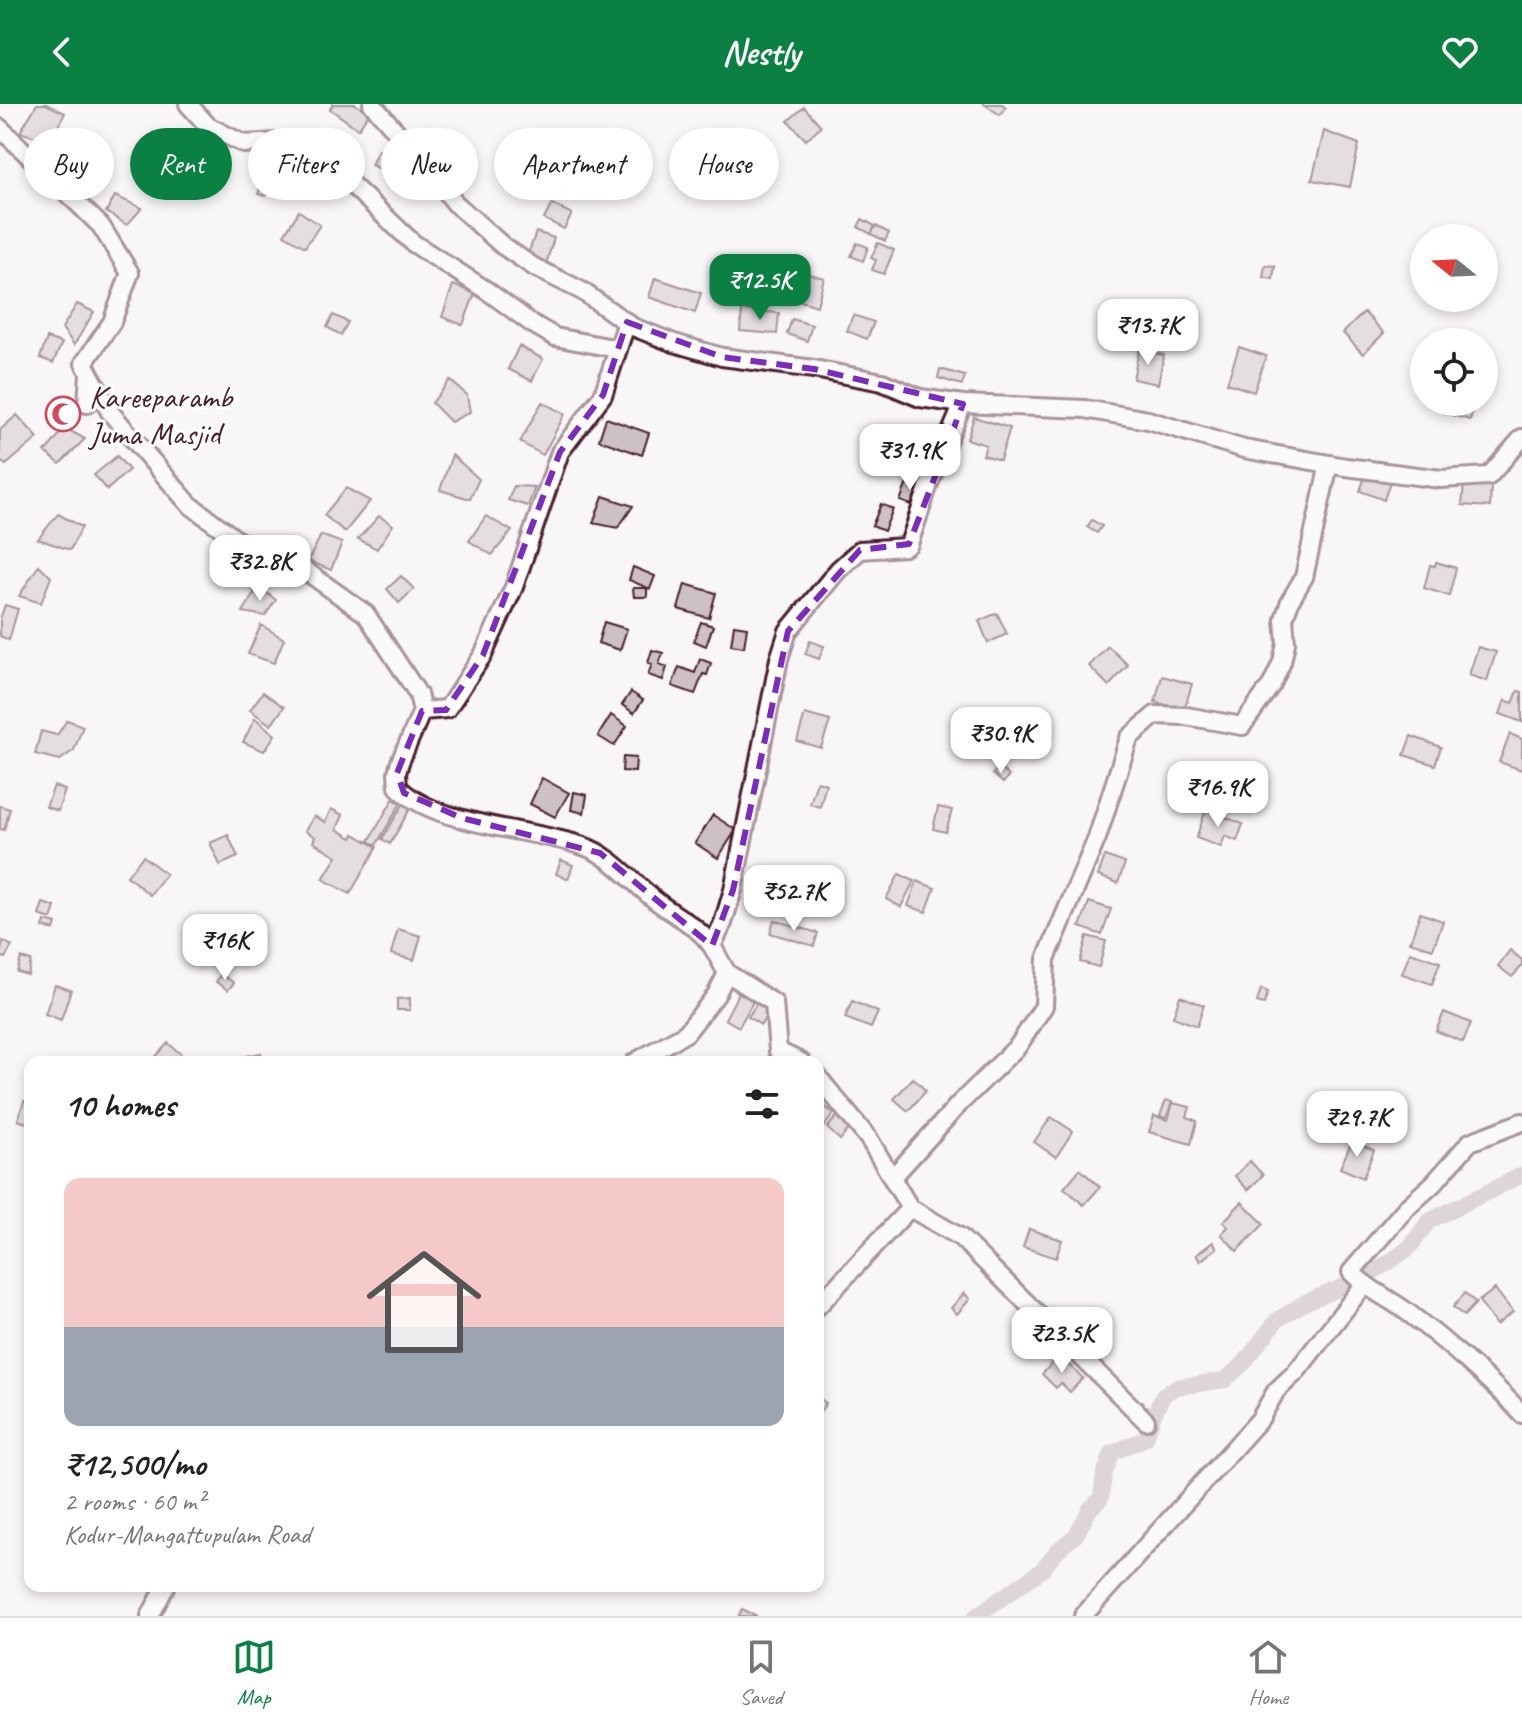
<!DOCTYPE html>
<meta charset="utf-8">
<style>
:root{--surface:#fff;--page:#f6f6f6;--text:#222;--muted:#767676;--line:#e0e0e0;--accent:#0b8043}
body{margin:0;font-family:Caveat,sans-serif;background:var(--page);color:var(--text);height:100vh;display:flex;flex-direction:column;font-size:30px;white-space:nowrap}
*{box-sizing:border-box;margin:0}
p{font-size:26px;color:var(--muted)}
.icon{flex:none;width:44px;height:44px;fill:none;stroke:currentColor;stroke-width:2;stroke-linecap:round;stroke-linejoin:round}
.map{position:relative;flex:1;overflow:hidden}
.panel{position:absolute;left:24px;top:952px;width:800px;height:536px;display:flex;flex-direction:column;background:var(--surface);border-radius:16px;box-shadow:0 4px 12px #0003}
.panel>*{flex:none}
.top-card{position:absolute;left:24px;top:24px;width:800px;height:72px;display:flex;gap:16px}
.needle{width:52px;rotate:288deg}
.tools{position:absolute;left:1410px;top:120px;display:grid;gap:16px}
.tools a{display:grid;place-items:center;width:88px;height:88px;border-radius:50%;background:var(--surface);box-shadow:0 4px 12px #0003;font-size:40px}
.price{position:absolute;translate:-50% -68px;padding:0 18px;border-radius:16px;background:#fff;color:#222;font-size:26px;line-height:52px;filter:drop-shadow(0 2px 4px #0008)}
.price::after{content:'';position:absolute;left:50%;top:48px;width:24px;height:18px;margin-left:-12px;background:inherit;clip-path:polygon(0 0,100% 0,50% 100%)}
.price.active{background:var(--accent);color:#fff}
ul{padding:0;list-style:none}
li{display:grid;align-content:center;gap:16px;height:424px;padding:0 40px}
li+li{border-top:2px solid var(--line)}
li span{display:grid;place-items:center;height:248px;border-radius:16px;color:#555}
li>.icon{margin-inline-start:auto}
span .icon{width:144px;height:144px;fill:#fffc;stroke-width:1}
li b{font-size:34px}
h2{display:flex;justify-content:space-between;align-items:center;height:96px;padding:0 40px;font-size:34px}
.pill{padding:0 28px;border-radius:36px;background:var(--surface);box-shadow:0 4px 12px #0003;font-size:28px;line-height:72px}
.pill.active{background:var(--accent);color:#fff}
header{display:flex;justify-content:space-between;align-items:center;height:104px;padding:0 40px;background:var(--accent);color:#fff;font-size:36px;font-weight:700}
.tab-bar{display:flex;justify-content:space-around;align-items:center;height:112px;border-top:2px solid var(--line);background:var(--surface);font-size:22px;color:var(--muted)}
.tab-bar a{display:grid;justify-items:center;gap:4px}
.tab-bar .active{color:var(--accent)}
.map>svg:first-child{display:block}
</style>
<header><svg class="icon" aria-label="back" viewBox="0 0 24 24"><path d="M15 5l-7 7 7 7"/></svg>Nestly<svg class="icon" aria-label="heart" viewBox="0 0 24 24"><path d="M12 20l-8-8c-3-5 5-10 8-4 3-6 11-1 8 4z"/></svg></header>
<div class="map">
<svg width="1522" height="1512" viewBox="0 0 1522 1512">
<rect width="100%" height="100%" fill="#f8f6f7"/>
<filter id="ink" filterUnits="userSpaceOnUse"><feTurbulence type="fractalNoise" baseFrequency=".0125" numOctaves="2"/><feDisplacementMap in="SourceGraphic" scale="16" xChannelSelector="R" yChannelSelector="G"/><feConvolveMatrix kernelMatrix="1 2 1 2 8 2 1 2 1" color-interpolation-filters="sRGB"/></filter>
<g filter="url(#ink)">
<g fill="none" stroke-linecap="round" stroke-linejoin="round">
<path stroke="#bdadb0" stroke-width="16" d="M976 1512 1042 1466 1057 1447 1076 1431 1090 1405 1101 1394 1104 1371 1112 1349 1146 1334 1153 1312 1164 1290 1177 1283 1225 1276 1244 1259 1277 1216 1306 1198 1350 1180 1388 1159 1409 1144 1429 1117 1522 1071"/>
</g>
<g fill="#cdc1c4" stroke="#4a1f2b" stroke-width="2">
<path d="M37 0H46L65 9 50 38 20 28Z"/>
<path d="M333 0H355L369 9 358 25 330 5Z"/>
<path d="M984 0H1002L1006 3 1000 11Z"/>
<path d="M804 3 821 22 806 36 788 17Z"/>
<path d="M1324 27 1359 40 1350 83 1312 76Z"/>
<path d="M190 30 213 45 197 66 173 48Z"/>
<path d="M378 46 409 60 398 84 383 78 387 68 371 61Z"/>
<path d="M439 50 445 54 440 63 434 60Z"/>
<path d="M269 54 277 57 266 92 258 90Z"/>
<path d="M115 92 142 104 127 121 106 108Z"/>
<path d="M552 100 572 110 564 125 544 115Z"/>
<path d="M299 107 320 121 305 143 284 131Z"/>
<path d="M862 115 875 122 871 130 858 123Z"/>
<path d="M876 122 889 129 885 137 871 130Z"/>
<path d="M536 128 554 134 546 160 527 153Z"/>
<path d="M857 139 868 143 863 157 851 152Z"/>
<path d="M878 139 894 146 884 170 872 166 876 156 871 154Z"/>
<path d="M1265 161 1275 162 1273 175 1263 173Z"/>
<path d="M798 167 824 174 817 202 791 194Z"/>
<path d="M655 174 701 189 695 209 649 193Z"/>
<path d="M453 181 475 189 463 221 442 213Z"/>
<path d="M77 200 94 208 74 241 62 224Z"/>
<path d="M742 206 779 209 777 230 740 227Z"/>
<path d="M1364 208 1384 229 1363 250 1343 229Z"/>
<path d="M333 211 348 218 341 231 327 223Z"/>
<path d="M853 211 874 218 867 235 847 227Z"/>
<path d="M792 215 812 221 807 237 787 230Z"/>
<path d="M47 234 62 239 53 259 40 254Z"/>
<path d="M519 242 543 255 532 277 508 265Z"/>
<path d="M1239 243 1266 252 1254 288 1227 279Z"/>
<path d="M1139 246 1164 251 1158 280 1133 275Z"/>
<path d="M940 265 965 272 962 281 938 274Z"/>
<path d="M450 276 467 291 470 308 451 318 432 299Z"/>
<path d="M542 298 565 310 543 351 520 338Z"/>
<path d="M1446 298H1475L1470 316 1444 309Z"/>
<path d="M17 311 38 334 6 361 0 357V326Z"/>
<path d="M974 313 1010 324 1000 356 983 351 986 341 967 335Z"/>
<path d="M606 314 649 329 642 351 599 336Z"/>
<path d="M65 324 85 335 60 360 45 348Z"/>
<path d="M452 351 479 375 470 395 440 386Z"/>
<path d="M117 352 129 366 107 386 94 371Z"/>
<path d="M1366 370 1390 378 1384 396 1360 387Z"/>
<path d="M909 374 921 379 911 401 900 397Z"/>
<path d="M1464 380 1491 382 1490 403 1462 401Z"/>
<path d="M514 382 535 383 528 402 508 396Z"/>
<path d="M346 384 370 397 345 428 324 411Z"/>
<path d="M603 392 633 402 618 424 593 419Z"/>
<path d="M881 400 893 405 884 427 872 422Z"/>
<path d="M58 410 82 423 70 446 38 435Z"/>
<path d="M379 412 393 421 377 445 358 435Z"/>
<path d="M486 412 512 427 492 451 469 437Z"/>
<path d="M1092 416 1102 422 1097 429 1087 423Z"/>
<path d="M321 431 342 439 331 466 308 457Z"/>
<path d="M1436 458 1456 464 1449 492 1424 484 1430 461 1435 462Z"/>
<path d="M39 461 51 473 41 499 19 492Z"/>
<path d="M633 463 655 472 650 485 629 476Z"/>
<path d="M401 472 414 485 399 499 387 485Z"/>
<path d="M685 480 716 489 709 514 678 505Z"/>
<path d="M258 482 276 496 265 512 243 508Z"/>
<path d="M633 484H647V493H634Z"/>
<path d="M5 501 18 505 9 536 0 532V515Z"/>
<path d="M997 509 1007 530 988 539 979 517Z"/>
<path d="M604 518 627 525 620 546 598 539Z"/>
<path d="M701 518 713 522 706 542 694 537Z"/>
<path d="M261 521 284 535 274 559 248 550Z"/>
<path d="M734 521 747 523 744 543 731 541Z"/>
<path d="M810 537 824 542 819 555 805 550Z"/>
<path d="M1108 542 1128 561 1109 582 1089 562Z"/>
<path d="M1478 543 1496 548 1487 577 1469 571Z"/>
<path d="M652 546 663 549 659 560 667 563 663 576 648 571 652 560 648 559Z"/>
<path d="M700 555 711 559 707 571 703 570 695 590 672 582 679 563 695 569Z"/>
<path d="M1162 572 1192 580 1184 606 1155 598Z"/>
<path d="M1518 587 1522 588V618L1500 610 1505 596 1513 599Z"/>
<path d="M263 588 284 603 271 621 250 606Z"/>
<path d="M631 588 643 596 634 609 622 601Z"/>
<path d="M1026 608 1052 633 1031 656 1005 631Z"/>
<path d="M805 610 830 617 821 644 797 637Z"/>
<path d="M611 611 627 622 614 642 598 632Z"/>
<path d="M255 614 275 631 264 647 243 638Z"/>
<path d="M67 616 83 622 74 646 60 656 35 650 41 627 57 631Z"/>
<path d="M1510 630 1522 635V666L1499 658Z"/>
<path d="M1411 632 1441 643 1435 661 1404 651Z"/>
<path d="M623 653 636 654 635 668 622 667Z"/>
<path d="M998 663 1009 672 1003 679 993 670Z"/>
<path d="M542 674 569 689 555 713 530 700Z"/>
<path d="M817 677 826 680 820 703 810 700Z"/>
<path d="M1225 677 1247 683 1243 695 1222 689Z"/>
<path d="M54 682 65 686 58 707 46 703Z"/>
<path d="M574 688 587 691 584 709 571 706Z"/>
<path d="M1229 691 1243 697 1240 702 1227 696Z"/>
<path d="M407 694 414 698 390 740 382 735Z"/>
<path d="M393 695 401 699 376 741 369 737Z"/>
<path d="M0 702 10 705 4 726 0 725Z"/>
<path d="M938 703 952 706 946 728 933 725Z"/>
<path d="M331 705 343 711 337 725 352 734 354 730 377 743 350 790 323 775 337 752 313 738 315 733 305 727 314 712 325 718Z"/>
<path d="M1206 706 1243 720 1237 737 1225 732 1221 743 1196 734Z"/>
<path d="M713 711 736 726 718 754 695 739Z"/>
<path d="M228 731 238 753 220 761 210 739Z"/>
<path d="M143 752 166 770 150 791 127 772Z"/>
<path d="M1105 752 1125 759 1118 779 1098 772Z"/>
<path d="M561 756 573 761 568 775 556 770Z"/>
<path d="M899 770 914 777 901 803 886 795Z"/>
<path d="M917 777 935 784 926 808 908 802Z"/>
<path d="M1089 798 1111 805 1102 831 1080 823Z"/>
<path d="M43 799 55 803 51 815 39 811Z"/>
<path d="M1420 809 1443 817 1433 845 1410 838Z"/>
<path d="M774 816 818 829 814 842 770 829Z"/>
<path d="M45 817 56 820 54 826 43 823Z"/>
<path d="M398 825 421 832 414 856 391 850Z"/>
<path d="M1087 832 1106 837 1099 863 1080 858Z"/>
<path d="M3 837 12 842 5 854 0 852Z"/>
<path d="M1510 846 1522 856V862L1512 873 1498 862Z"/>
<path d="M1410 848 1440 858 1432 880 1402 870Z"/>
<path d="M21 854 31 857 28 871 17 868Z"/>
<path d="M221 870 234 879 228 886 216 878Z"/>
<path d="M55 881 71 886 61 916 45 910Z"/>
<path d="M741 884 756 892 739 923 725 915Z"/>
<path d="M1261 885 1268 888 1264 900 1257 898Z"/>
<path d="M1180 892 1204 901 1197 922 1173 913Z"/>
<path d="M410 894V906H397V895Z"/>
<path d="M852 897 878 908 871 924 845 914Z"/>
<path d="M757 899 769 907 761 921 748 913Z"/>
<path d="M1444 908 1471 919 1463 938 1436 927Z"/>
<path d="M168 939 190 958H151Z"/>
<path d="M261 949 263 958H232V955Z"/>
<path d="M913 974 926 987 908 1007 894 995Z"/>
<path d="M1166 996 1172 998 1166 1014 1160 1012Z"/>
<path d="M24 997 30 999V1020L18 1016Z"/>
<path d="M821 999 834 1010 822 1025 818 1022V1003Z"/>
<path d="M1173 999 1190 1003 1187 1013 1197 1017 1191 1040 1149 1028 1154 1012 1168 1016Z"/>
<path d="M839 1010 852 1021 840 1036 827 1024Z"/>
<path d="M1051 1013 1073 1027 1056 1053 1034 1038Z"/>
<path d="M1352 1037 1374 1046 1363 1074 1340 1064Z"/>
<path d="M1250 1057 1263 1071 1248 1086 1235 1072Z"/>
<path d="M1080 1065 1100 1083 1084 1101 1064 1084Z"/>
<path d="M1242 1098 1264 1120 1237 1147 1221 1130 1228 1123 1223 1118Z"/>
<path d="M1029 1125 1062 1136 1056 1154 1023 1143Z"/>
<path d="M1213 1138 1217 1144 1200 1157 1196 1151Z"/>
<path d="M1495 1185 1513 1208 1496 1221 1479 1197Z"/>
<path d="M964 1189 970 1195 957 1210 951 1204Z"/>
<path d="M1465 1189 1476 1199 1464 1212 1453 1203Z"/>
<path d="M1059 1252 1083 1274 1070 1288 1061 1279 1056 1284 1042 1270Z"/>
<path d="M818 1293 826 1299 818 1311Z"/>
<path d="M742 1505 757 1512H739Z"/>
</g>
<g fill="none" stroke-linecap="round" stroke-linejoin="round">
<g stroke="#4a1f2b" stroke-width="22">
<g id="minor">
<path d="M188 0 208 22 244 40 277 38 313 44 413 139 486 186 531 219 555 233 618 245 627 218"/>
<path d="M372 0 417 51 455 99 503 142 534 163 582 187 633 223 674 239 722 253 814 265 882 278 920 294 963 300 1085 305 1148 316 1244 345 1346 363 1441 375 1489 372 1522 334"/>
<path d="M0 24 101 122 130 169 112 218 84 259 110 308 189 400 245 442 303 465 366 510 418 590 422 607 400 658 397 669 398 683C435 722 531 724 583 742 611 751 632 778 655 796 675 812 697 821 712 842L723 819 733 786 779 555 788 527 838 466 860 446 905 443 909 440 930 377 963 300"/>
<path d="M87 300 89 270"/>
<path d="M422 607 447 605 483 551 514 483 560 348 603 291 618 245"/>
<path d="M727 869 774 899 778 947 801 958"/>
<path d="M635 958 686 929 716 891 727 869 712 842"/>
<path d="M818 973 869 1035 892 1074 959 1000 1018 942 1044 902 1046 855 1097 734 1129 634 1155 611 1186 612 1242 622 1272 580 1282 558 1286 539 1284 515 1290 497 1304 473 1329 360"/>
<path d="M1522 1018 1470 1038 1433 1080 1406 1104 1351 1168C1367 1185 1387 1193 1406 1207 1443 1235 1491 1276 1522 1310"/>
<path d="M892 1074 910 1104 960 1133 1146 1317"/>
<path d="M818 1202 910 1104"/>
<path d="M150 1512 166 1482"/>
<path d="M1083 1512 1260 1315 1276 1287 1296 1268 1364 1181"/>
</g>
</g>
<use href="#minor" stroke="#fff" stroke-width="16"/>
</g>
</g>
<path d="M0 0H1522V1512H0ZM627 218 722 253 814 265 963 300 909 440 860 446 788 527 733 786 712 842 600 749 462 714 404 689 397 669 422 607 446 606 483 551 560 348 603 291Z" fill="#f8f6f7" fill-opacity=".55" fill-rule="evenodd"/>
<path fill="none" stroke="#7b2cbf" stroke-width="6" stroke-dasharray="16 10" stroke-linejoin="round" d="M627 218 722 253 814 265 963 300 909 440 860 446 788 527 733 786 712 842 600 749 462 714 404 689 397 669 422 607 446 606 483 551 560 348 603 291Z"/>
<defs>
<g id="mosque-ring" transform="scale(1.8)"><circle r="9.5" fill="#fff" stroke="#d1495b" stroke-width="1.5"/><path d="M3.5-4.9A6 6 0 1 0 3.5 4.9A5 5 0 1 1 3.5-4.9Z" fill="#d1495b"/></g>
</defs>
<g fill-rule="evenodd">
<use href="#mosque-ring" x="63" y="310"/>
</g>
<g text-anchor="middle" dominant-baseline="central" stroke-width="6" stroke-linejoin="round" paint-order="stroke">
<g font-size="32" fill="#4a1f2b" stroke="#fff" text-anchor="start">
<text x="89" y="292">Kareeparamb<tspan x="89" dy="37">Juma Masjid</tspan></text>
</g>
</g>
</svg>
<div class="tools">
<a><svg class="needle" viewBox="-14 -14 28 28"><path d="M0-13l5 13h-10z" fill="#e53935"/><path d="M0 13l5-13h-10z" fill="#767676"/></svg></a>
<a><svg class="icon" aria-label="locate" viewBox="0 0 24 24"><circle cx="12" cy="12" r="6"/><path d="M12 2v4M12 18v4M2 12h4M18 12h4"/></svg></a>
</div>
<b class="price active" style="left:760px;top:218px">₹12.5K</b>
<b class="price" style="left:1148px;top:263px">₹13.7K</b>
<b class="price" style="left:910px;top:388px">₹31.9K</b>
<b class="price" style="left:260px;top:499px">₹32.8K</b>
<b class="price" style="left:1001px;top:671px">₹30.9K</b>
<b class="price" style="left:1218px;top:725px">₹16.9K</b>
<b class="price" style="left:794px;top:829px">₹52.7K</b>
<b class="price" style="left:225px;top:878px">₹16K</b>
<b class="price" style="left:1357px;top:1055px">₹29.7K</b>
<b class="price" style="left:1062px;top:1271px">₹23.5K</b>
<div class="top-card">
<a class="pill">Buy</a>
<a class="pill active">Rent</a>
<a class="pill">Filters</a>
<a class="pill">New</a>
<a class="pill">Apartment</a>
<a class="pill">House</a>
</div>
<section class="panel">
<h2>10 homes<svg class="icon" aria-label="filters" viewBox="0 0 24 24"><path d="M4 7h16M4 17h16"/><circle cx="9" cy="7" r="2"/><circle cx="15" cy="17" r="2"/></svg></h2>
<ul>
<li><span style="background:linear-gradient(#f6c9c9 60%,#9aa5b1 0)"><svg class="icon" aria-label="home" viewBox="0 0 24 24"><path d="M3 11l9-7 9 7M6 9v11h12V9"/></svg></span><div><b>₹12,500/mo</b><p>2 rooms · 60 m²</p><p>Kodur-Mangattupulam Road</p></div></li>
</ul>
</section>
</div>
<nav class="tab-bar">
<a class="active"><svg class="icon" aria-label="map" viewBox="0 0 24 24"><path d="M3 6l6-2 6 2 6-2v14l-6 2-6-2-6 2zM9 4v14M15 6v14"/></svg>Map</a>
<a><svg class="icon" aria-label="saved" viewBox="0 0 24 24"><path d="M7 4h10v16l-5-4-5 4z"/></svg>Saved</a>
<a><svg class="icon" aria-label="home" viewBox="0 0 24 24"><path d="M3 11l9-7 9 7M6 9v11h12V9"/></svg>Home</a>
</nav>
